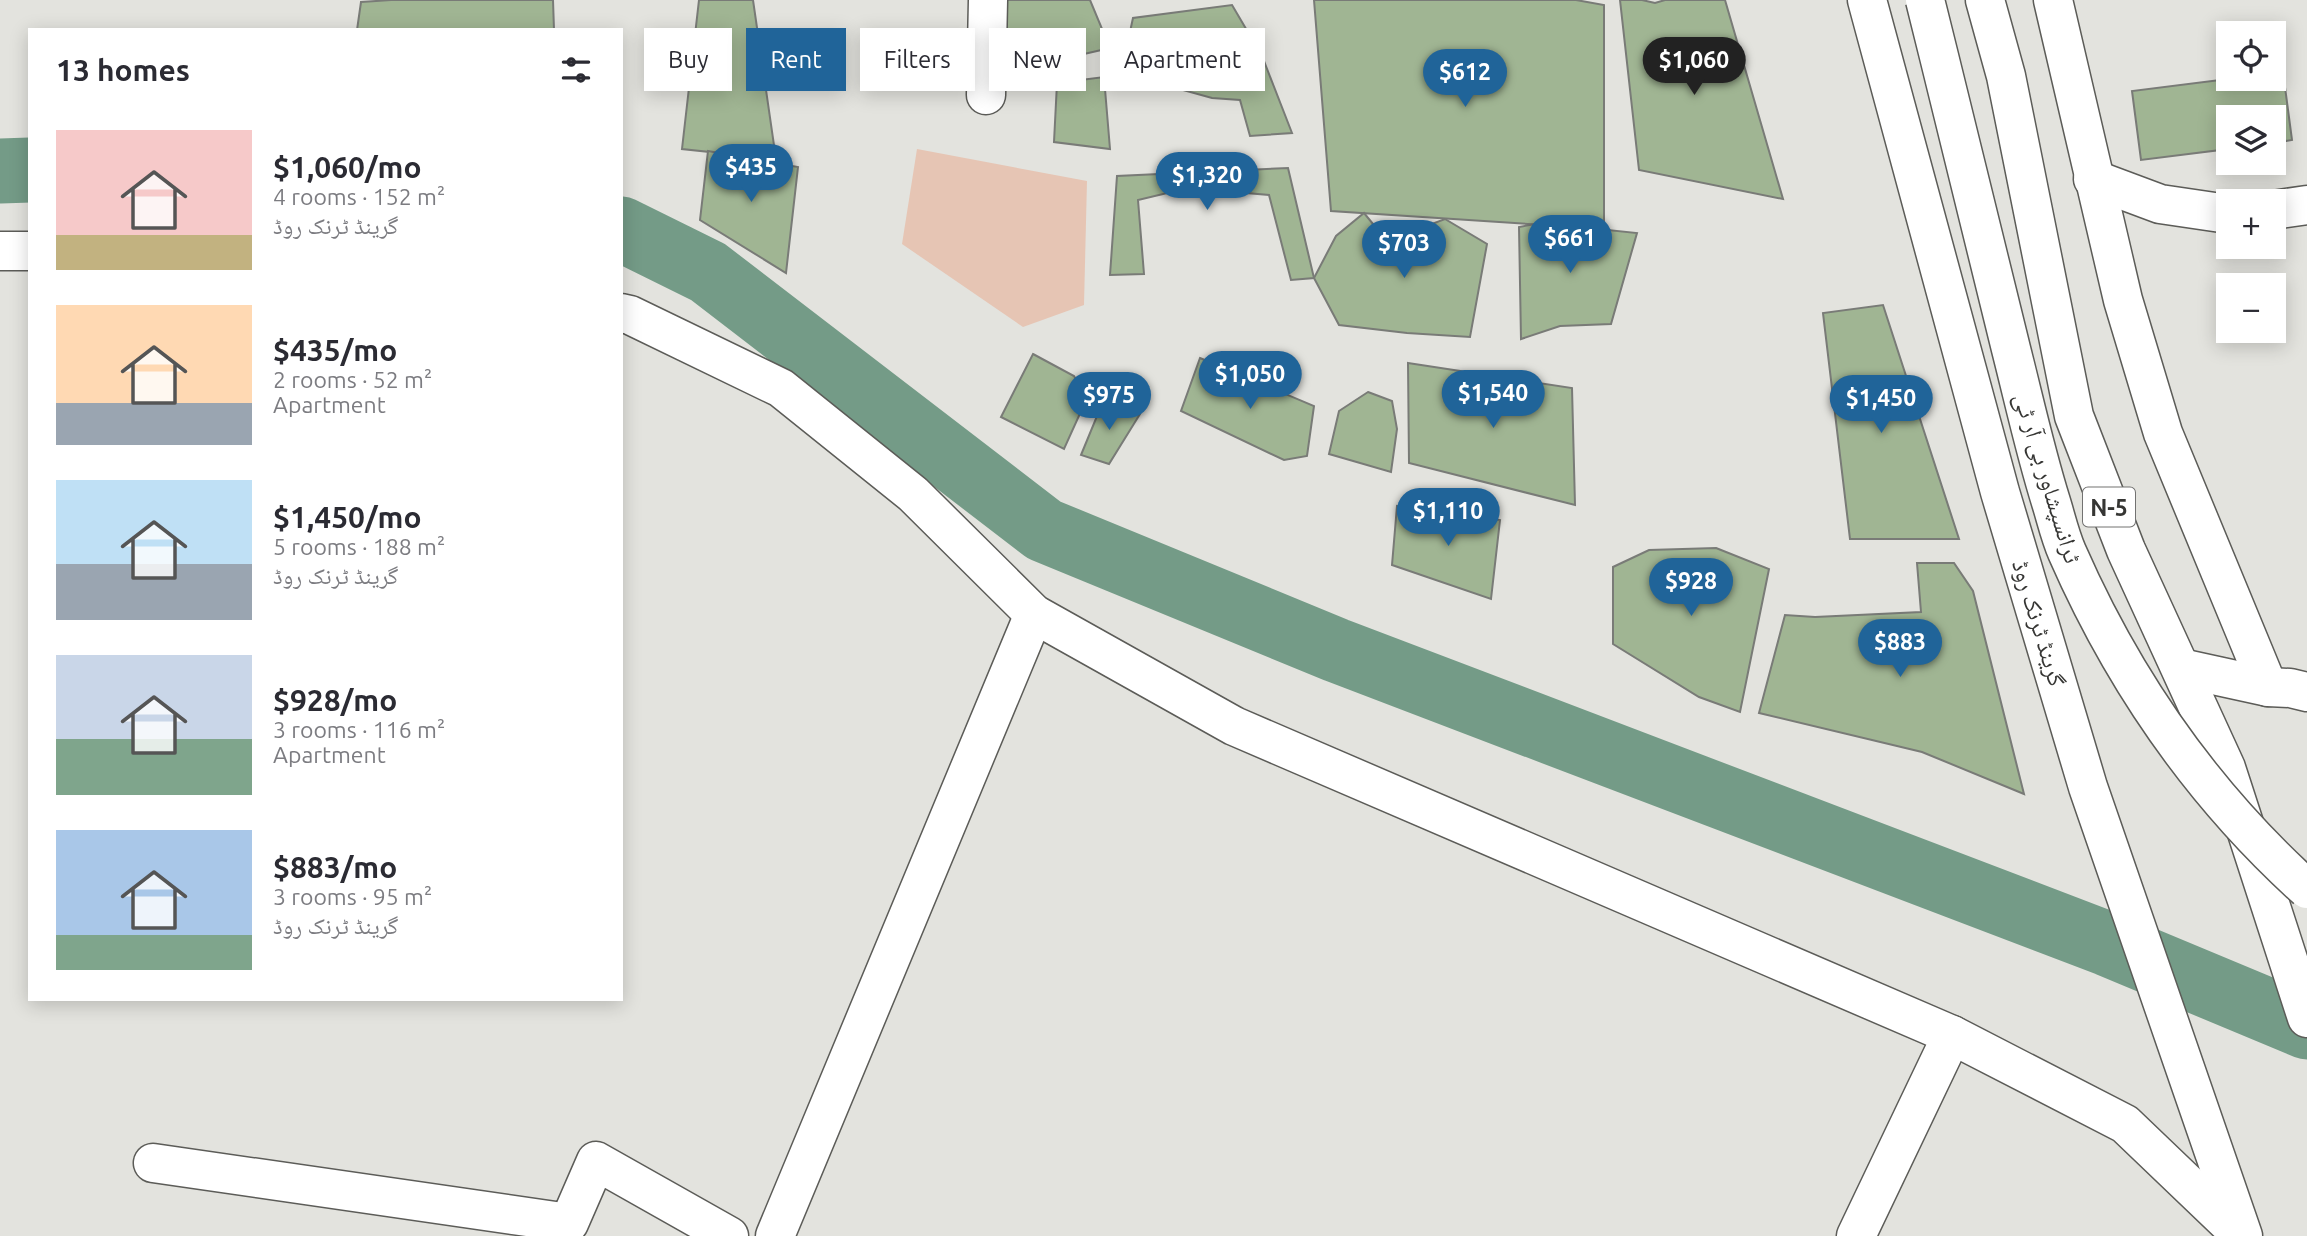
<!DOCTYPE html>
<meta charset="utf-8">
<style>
:root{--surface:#fff;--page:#f7f7f7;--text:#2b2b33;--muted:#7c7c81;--accent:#206499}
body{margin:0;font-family:Ubuntu,"Noto Naskh Arabic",sans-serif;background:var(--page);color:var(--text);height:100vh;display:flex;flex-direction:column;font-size:26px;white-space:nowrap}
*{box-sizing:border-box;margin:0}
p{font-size:23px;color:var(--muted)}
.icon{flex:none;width:38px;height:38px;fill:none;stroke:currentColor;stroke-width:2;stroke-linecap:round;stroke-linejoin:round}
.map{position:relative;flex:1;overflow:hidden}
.details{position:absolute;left:28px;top:28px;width:595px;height:973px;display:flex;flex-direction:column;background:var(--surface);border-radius:0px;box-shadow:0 4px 18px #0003}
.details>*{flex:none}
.guide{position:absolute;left:644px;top:28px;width:665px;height:63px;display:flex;gap:14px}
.tools{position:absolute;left:2216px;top:21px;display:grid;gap:14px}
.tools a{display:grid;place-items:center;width:70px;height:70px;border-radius:0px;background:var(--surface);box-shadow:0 4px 18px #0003;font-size:35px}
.price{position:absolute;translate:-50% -60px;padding:0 16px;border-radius:24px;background:var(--accent);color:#fff;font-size:23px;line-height:46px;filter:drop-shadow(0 2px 4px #0008)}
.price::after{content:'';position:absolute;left:50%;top:42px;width:21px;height:16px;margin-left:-10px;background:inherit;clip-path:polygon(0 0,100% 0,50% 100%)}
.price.selected{background:#222;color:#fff}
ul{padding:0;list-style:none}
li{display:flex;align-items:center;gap:21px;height:175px;padding:0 28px}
li span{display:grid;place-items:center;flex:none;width:196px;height:140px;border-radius:0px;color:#555}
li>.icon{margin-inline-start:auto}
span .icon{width:84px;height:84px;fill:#fffc;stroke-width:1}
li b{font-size:30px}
h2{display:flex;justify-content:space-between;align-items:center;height:84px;padding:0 28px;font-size:30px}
.pill{padding:0 24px;border-radius:0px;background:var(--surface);box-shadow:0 4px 18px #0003;font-size:24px;line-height:63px}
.pill.selected{background:var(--accent);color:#fff}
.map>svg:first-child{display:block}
</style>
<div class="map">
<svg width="2307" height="1236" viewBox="0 0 2307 1236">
<rect width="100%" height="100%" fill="#e3e3de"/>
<path fill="#e6c5b4" d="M917 149 1087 181 1084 305 1023 327 902 244Z"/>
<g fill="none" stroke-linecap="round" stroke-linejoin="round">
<g stroke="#749b87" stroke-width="65">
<path d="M0 171 30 170"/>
<path d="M621 229 708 272 1044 530 1336 650 2108 944 2307 1027"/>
</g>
</g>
<g fill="#a0b593" stroke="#797b77" stroke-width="2">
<path d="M391 0H553L554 30H357L361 2Z"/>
<path d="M699 0H753L776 159 682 149Z"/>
<path d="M997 0H1090L1110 48 1058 60 1015 66Z"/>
<path d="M1314 0H1576L1604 5V229L1331 211Z"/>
<path d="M1620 0H1642L1655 3 1665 0H1725L1783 199 1639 170Z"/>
<path d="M1232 5 1262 56 1292 133 1250 136 1240 100 1212 98 1165 85 1120 78 1133 18Z"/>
<path d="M2283 72 2292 140 2273 143V117H2228V149L2141 160 2132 91 2228 79H2273V73Z"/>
<path d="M1104 77 1110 149 1054 142 1057 83Z"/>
<path d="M708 151 798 167 786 273 700 220Z"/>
<path d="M1288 168 1314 278 1291 280 1269 195 1188 188 1138 200 1144 274 1110 275 1117 176Z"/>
<path d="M1364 213 1405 263 1410 232 1445 219 1487 244 1470 337 1407 333 1339 325 1314 278 1336 236Z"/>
<path d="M1541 223 1637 233 1611 324 1560 326 1521 339 1519 227Z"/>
<path d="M1883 305 1959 539H1850L1823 313Z"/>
<path d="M1033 354 1074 376 1087 398 1064 449 1001 417Z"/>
<path d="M1200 358 1314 406 1307 456 1284 460 1181 411Z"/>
<path d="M1408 363 1572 388 1575 505 1409 463Z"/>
<path d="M1368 392 1392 401 1397 429 1391 472 1329 454 1339 411Z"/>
<path d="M1104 399 1140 414 1109 464 1081 455Z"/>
<path d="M1397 506 1500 520 1491 599 1392 565Z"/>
<path d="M1716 548 1769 569 1740 712 1699 697 1613 644V567L1649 550Z"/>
<path d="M1917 563H1954L1973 591 2024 794 1922 752 1759 713 1785 615 1815 617 1921 612Z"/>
</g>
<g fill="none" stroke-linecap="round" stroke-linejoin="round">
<g stroke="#5c5c58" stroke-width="41">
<g id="minor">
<path d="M2053 0 2123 300 2163 433 2268 687"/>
<path d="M986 95 988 0"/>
<path d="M2093 179 2160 204 2228 214"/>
<path d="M2273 210 2307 205"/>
<path d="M0 251H30"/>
<path d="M621 313 630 315 781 388 913 494 1034 614 1234 726 1952 1035 2125 1124 2242 1236"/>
<path d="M2181 668 2268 687 2290 688 2307 692"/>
<path d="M153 1163 569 1223 596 1161 729 1236"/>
<path d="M775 1236 1034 614"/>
<path d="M1856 1236 1952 1035"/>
</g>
</g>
<g stroke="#5c5c58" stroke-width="41">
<g id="highway">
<path d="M1867 0 2000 492 2088 787 2243 1236"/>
<path d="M1985 0 2006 76 2074 416 2126 550 2226 768 2307 1018"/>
</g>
</g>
<use href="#minor" stroke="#fff" stroke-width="38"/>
<use href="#highway" stroke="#fff" stroke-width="38"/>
<g stroke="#5c5c58" stroke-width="41" stroke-linecap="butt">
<path id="minor-bridge" d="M1925 0C1954 116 1982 232 2011 349 2024 400 2035 451 2051 502 2056 518 2060 536 2067 552 2123 680 2203 795 2307 889"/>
</g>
<use href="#minor-bridge" stroke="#fff" stroke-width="38"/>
</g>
<g text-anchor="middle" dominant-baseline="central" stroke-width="5" stroke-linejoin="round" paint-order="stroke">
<rect fill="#fff" stroke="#727271" stroke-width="2" x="2083" y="487.5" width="52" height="39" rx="5"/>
<g font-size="23" font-weight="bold" fill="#363634">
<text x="2109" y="507">N-5</text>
</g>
<g font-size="24" fill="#363634" stroke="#fff">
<text transform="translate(2048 478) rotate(73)">ٹرانسپشاور بی آر ٹی</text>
<text transform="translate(2039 623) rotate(73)">گرینڈ ٹرنک روڈ</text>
</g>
</g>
</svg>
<div class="tools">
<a><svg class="icon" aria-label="locate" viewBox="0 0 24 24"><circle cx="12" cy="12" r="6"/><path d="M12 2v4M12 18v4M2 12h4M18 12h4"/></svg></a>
<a><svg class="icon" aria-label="layers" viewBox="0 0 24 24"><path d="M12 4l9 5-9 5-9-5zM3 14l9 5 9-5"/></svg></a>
<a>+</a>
<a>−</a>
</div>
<b class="price selected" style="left:1694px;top:97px">$1,060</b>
<b class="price" style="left:1465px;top:109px">$612</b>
<b class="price" style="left:751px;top:204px">$435</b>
<b class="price" style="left:1207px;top:212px">$1,320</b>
<b class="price" style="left:1570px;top:275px">$661</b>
<b class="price" style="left:1404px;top:280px">$703</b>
<b class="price" style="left:1250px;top:411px">$1,050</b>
<b class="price" style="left:1493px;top:430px">$1,540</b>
<b class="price" style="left:1109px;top:432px">$975</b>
<b class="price" style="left:1881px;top:435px">$1,450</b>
<b class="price" style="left:1448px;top:548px">$1,110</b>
<b class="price" style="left:1691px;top:618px">$928</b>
<b class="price" style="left:1900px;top:679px">$883</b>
<div class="guide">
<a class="pill">Buy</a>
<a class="pill selected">Rent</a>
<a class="pill">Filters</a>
<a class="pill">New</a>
<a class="pill">Apartment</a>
</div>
<section class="details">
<h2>13 homes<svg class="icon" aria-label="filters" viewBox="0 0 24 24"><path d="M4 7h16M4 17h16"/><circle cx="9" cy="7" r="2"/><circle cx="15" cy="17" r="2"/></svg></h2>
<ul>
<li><span style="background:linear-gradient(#f6c9c9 75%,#c2b280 0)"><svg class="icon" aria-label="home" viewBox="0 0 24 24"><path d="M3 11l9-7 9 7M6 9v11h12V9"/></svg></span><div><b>$1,060/mo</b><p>4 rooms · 152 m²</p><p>گرینڈ ٹرنک روڈ</p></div></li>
<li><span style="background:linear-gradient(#ffd9b3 70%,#9aa5b1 0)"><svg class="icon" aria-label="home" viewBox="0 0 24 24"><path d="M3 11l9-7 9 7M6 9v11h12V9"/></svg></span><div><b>$435/mo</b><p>2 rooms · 52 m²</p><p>Apartment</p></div></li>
<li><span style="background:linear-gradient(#bfe0f5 60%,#9aa5b1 0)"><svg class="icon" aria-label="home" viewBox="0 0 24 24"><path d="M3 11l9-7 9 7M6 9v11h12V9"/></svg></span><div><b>$1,450/mo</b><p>5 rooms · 188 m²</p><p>گرینڈ ٹرنک روڈ</p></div></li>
<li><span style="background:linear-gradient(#c9d6e8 60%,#7fa58c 0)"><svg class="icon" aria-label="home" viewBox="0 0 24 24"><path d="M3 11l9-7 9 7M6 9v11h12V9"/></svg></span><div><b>$928/mo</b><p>3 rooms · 116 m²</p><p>Apartment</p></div></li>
<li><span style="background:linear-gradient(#a9c7e8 75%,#7fa58c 0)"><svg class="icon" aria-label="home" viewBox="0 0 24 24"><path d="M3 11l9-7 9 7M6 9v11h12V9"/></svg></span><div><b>$883/mo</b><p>3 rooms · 95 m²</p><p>گرینڈ ٹرنک روڈ</p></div></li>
</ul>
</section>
</div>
